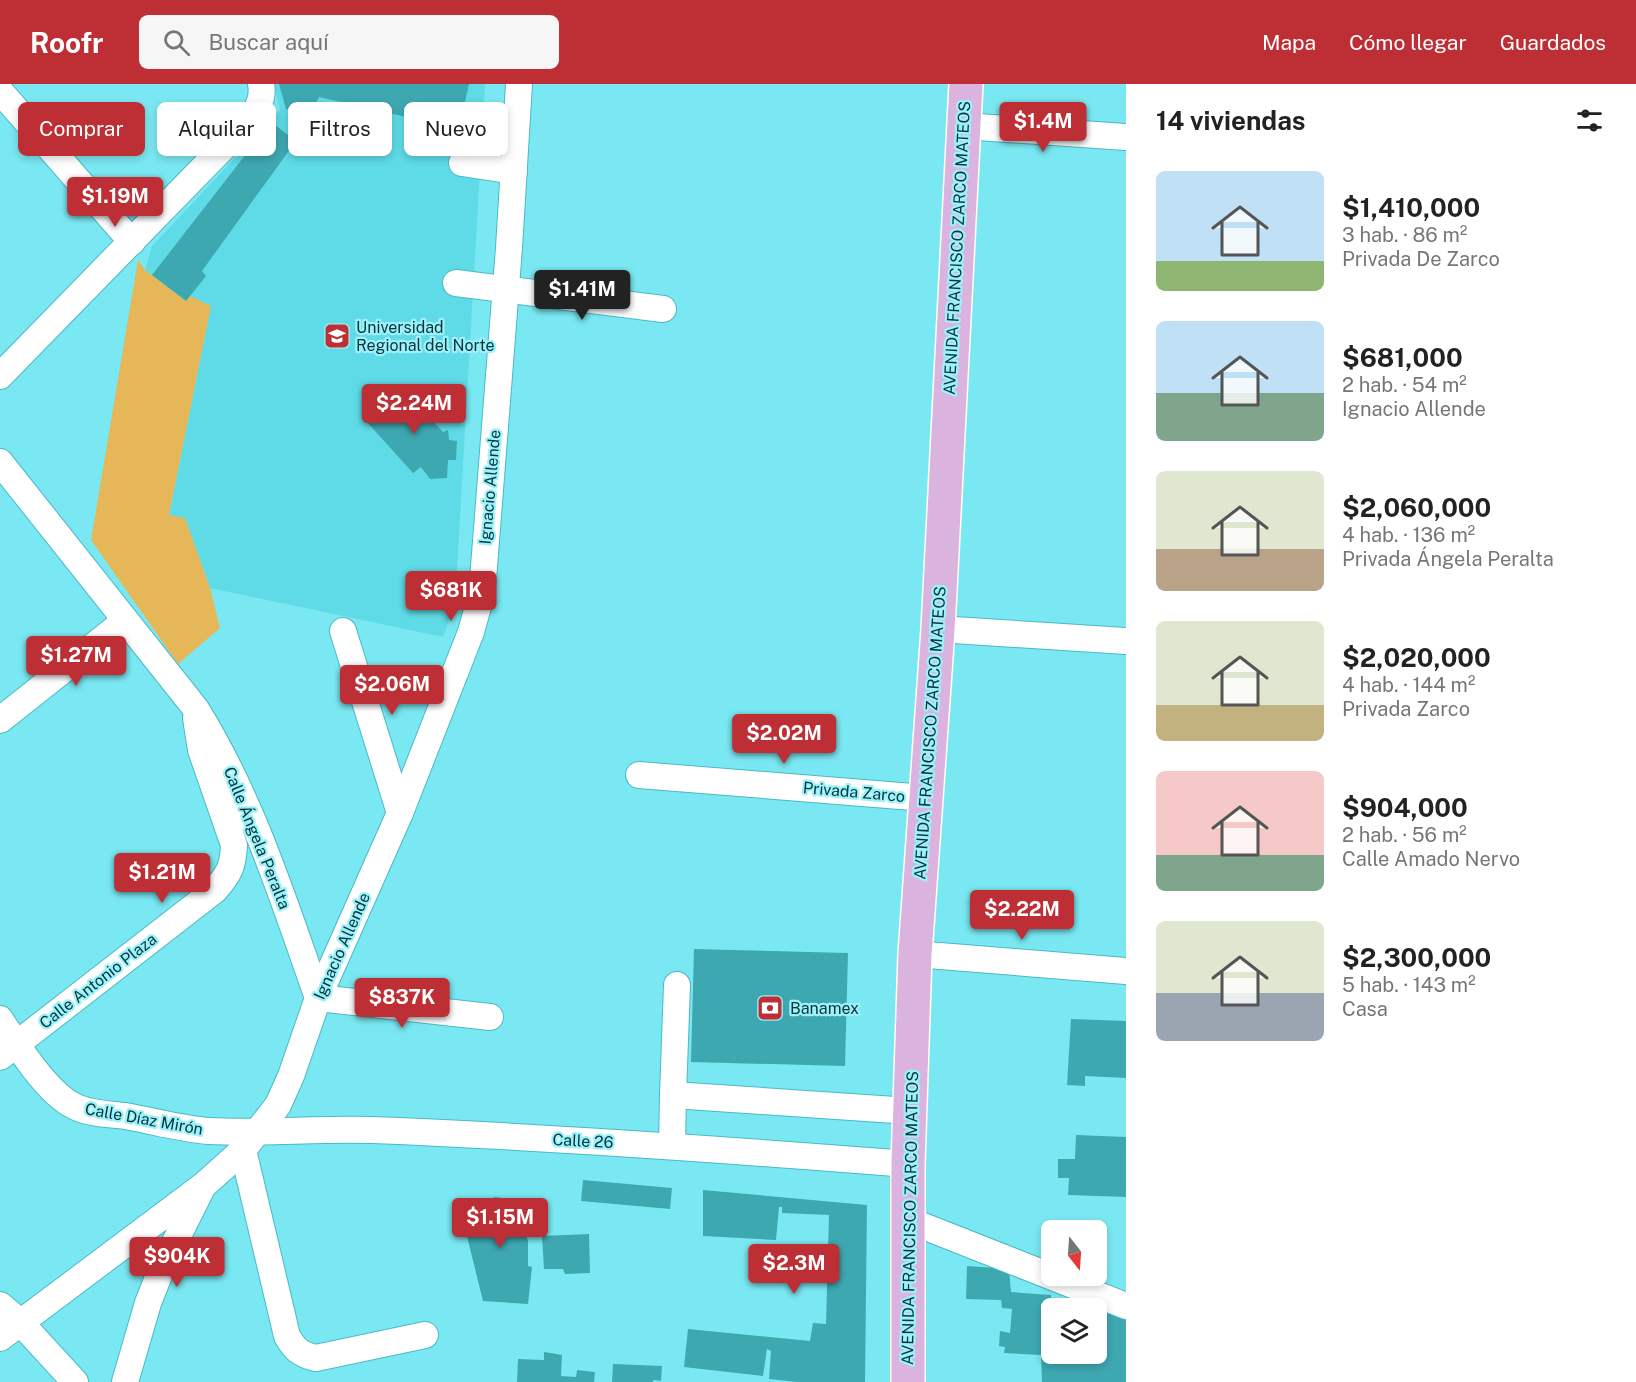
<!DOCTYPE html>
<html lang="es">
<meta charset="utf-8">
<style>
:root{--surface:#fff;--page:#f6f6f6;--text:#222;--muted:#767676;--accent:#be2e35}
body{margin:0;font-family:"Public Sans",sans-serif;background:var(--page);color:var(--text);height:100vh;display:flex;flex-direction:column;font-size:22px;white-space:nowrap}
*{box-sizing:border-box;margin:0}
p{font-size:20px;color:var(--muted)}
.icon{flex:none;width:33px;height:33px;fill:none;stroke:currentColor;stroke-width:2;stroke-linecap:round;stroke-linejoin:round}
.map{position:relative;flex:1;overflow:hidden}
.details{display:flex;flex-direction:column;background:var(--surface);width:510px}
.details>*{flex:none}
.banner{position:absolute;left:18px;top:18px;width:570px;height:54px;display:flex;gap:12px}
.needle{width:39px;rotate:163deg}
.controls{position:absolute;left:1041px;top:1136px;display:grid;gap:12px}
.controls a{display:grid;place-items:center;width:66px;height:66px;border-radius:9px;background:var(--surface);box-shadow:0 3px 9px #0003;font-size:30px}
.price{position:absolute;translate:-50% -51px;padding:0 14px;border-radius:6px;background:var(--accent);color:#fff;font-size:20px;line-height:39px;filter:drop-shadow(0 2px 3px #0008)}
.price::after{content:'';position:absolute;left:50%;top:36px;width:18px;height:14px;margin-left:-9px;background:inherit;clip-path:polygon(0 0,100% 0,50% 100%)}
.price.on{background:#222;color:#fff}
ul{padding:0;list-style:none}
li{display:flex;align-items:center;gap:18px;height:150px;padding:0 30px}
li span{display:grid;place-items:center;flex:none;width:168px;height:120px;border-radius:9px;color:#555}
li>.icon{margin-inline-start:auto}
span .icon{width:72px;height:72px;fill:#fffc;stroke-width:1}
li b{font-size:26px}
h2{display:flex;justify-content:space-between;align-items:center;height:72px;padding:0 30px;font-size:26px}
.pill{padding:0 21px;border-radius:9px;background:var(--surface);box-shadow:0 3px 9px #0003;font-size:21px;line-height:54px}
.pill.on{background:var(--accent);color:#fff}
header{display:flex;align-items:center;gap:36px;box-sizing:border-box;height:84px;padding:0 30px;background:var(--accent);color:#fff}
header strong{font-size:28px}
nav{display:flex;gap:33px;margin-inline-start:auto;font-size:21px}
.search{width:420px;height:54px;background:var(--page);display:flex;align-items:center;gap:15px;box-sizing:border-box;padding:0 21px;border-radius:9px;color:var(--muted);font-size:22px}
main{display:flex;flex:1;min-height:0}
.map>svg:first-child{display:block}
</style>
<header>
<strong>Roofr</strong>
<div class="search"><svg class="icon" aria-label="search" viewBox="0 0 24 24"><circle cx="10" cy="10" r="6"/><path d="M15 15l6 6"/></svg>Buscar aquí</div>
<nav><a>Mapa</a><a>Cómo llegar</a><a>Guardados</a></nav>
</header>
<main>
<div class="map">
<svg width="1126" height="1298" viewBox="0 0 1126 1298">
<rect width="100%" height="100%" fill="#7ae8f2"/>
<path fill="#5edbe6" d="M274 0H485L455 520 443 553 210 504 185 434 169 432 211 222 186 217 145 186 152 162 280 26Z"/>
<path fill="#e5b759" d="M138 176 145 186 186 217 190 212 211 222 169 431 185 434 210 504 220 544 178 580 91 456Z"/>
<g fill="#3ea8b1">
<path d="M279 0H469L459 45 319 13 310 32 286 25Z"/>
<path d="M271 38 296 57 202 187 206 192 186 217 152 191Z"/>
<path d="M408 302 422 317 418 321 443 348 448 346 449 356 457 357 456 376H448L447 394 430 395 421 383 413 389 366 337Z"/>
<path d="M694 865 848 869 845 982 691 978Z"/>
<path d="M1071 935 1126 937V994L1085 992V1002L1067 1001Z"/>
<path d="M1076 1051 1126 1053V1113L1068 1111 1069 1094H1058V1075H1075Z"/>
<path d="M583 1096 672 1104 670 1125 581 1117Z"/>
<path d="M703 1106 867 1121 865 1298H797L769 1295 771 1267 767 1265 763 1292 684 1283 688 1245 810 1257 813 1239 826 1240 829 1131 782 1129V1123H779L776 1156 703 1152Z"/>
<path d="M494 1113 527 1117 530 1141 525 1146 528 1157V1182L532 1183 528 1220 483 1217 459 1120 494 1122Z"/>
<path d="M589 1150 590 1189 565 1190 563 1185H544L542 1152Z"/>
<path d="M967 1182 1009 1185 1011 1208 1051 1211 1052 1269H1096V1224H1088V1216L1126 1230V1298H1042L1041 1271 1004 1269 1005 1263 999 1262 1000 1247 1010 1249 1012 1225 1002 1224 1001 1216 966 1215Z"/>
<path d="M544 1268 562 1271 561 1292 576 1293 577 1286 595 1288 594 1298H517L518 1275 544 1276Z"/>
<path d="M613 1280 662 1282 661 1297 653 1296V1298H612Z"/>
</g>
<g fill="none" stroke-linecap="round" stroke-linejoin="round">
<g stroke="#49bac5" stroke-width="28">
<g id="minor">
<path d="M0 7 132 158"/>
<path d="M963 42 1126 53"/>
<path d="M462 79 514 87"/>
<path d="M456 199 663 225"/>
<path d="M0 292 248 38C257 26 264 15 261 0"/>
<path d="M0 378 196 625C252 715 283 815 318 914L490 933"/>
<path d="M938 545 1126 557"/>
<path d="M343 547 400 729"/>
<path d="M0 636 125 537"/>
<path d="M639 691 925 714"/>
<path d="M915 870 1126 887"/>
<path d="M0 935C16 960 47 1009 74 1022 89 1030 109 1030 125 1032 154 1037 181 1045 210 1047 264 1050 319 1044 373 1046 552 1053 730 1066 908 1080"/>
<path d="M0 973 215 806C229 790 233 783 234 761L201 666 196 634"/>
<path d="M673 1011 677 901"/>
<path d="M672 1062 673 1011 910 1027"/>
<path d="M243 1066 287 1252C294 1265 301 1271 316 1274L425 1251"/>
<path d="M908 1136 1126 1222"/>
<path d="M0 1221 20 1238 75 1298"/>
<path d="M0 1254 204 1101 243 1066 278 1021 291 992 318 914 400 729 471 548 482 508 509 164 519 0"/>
<path d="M125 1298 148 1219 161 1186 201 1106"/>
</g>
</g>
<g stroke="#fff" stroke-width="36">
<path id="major" d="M908 1298V1080L915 870 938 545 966 0"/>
</g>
<use href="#minor" stroke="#fff" stroke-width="26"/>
<use href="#major" stroke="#dab3de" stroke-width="33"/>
</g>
<defs>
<g id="university-square" transform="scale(1.35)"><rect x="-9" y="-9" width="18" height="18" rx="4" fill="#be2e35" stroke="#9ef1fa"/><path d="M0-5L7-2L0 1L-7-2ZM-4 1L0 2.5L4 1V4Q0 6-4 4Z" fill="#fff"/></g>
<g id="bank-square" transform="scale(1.35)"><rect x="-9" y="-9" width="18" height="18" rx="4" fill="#be2e35" stroke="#9ef1fa"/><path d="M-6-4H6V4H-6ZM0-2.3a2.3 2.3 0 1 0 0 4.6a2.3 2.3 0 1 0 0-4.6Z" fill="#fff"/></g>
</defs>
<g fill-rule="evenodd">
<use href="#university-square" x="337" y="252"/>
<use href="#bank-square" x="770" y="924"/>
</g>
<g text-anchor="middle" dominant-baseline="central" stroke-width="4.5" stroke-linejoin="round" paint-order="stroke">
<g font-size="16" fill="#03373c" stroke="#9ef1fa">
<text transform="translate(957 164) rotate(-87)">AVENIDA FRANCISCO ZARCO MATEOS</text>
<text transform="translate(490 403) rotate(-85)">Ignacio Allende</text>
<text transform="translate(930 649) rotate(-86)">AVENIDA FRANCISCO ZARCO MATEOS</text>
<text transform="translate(854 708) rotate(5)">Privada Zarco</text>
<text transform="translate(257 754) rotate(68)">Calle Ángela Peralta</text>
<text transform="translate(342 862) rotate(-66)">Ignacio Allende</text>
<text transform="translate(98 897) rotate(-38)">Calle Antonio Plaza</text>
<text transform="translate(144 1035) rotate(10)">Calle Díaz Mirón</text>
<text transform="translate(583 1057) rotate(3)">Calle 26</text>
<text transform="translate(910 1134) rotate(-89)">AVENIDA FRANCISCO ZARCO MATEOS</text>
</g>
<g font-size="16" fill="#03373c" stroke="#9ef1fa" text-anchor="start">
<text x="356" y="243">Universidad<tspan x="356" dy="18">Regional del Norte</tspan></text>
<text x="790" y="924">Banamex</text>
</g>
</g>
</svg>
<div class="controls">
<a><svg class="needle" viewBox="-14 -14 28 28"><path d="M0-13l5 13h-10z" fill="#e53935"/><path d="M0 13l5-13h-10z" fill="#767676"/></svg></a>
<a><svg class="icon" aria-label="layers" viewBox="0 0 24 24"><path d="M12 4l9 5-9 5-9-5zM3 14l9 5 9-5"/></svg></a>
</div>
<b class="price" style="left:1043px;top:69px">$1.4M</b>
<b class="price" style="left:115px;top:144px">$1.19M</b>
<b class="price on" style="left:582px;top:237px">$1.41M</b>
<b class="price" style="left:414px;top:351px">$2.24M</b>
<b class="price" style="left:451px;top:538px">$681K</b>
<b class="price" style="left:76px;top:603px">$1.27M</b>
<b class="price" style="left:392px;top:632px">$2.06M</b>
<b class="price" style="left:784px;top:681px">$2.02M</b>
<b class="price" style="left:162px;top:820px">$1.21M</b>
<b class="price" style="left:1022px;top:857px">$2.22M</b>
<b class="price" style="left:402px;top:945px">$837K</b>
<b class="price" style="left:500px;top:1165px">$1.15M</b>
<b class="price" style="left:177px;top:1204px">$904K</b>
<b class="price" style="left:794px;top:1211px">$2.3M</b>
<div class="banner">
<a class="pill on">Comprar</a>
<a class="pill">Alquilar</a>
<a class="pill">Filtros</a>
<a class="pill">Nuevo</a>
</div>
</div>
<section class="details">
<h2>14 viviendas<svg class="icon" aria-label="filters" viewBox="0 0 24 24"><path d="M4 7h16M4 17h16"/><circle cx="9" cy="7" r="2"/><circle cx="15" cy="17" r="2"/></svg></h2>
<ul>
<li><span style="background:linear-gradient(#bfe0f5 75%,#8fb573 0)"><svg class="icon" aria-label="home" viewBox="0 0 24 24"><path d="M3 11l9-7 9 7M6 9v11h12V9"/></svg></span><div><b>$1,410,000</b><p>3 hab. · 86 m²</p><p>Privada De Zarco</p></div></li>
<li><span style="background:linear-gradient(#bfe0f5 60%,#7fa58c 0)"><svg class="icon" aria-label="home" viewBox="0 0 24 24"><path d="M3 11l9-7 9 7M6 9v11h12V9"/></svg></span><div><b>$681,000</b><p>2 hab. · 54 m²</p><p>Ignacio Allende</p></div></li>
<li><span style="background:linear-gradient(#dfe7d0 65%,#b9a48a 0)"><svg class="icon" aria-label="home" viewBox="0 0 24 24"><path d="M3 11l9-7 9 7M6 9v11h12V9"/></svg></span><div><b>$2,060,000</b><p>4 hab. · 136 m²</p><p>Privada Ángela Peralta</p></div></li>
<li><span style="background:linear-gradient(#dfe7d0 70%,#c2b280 0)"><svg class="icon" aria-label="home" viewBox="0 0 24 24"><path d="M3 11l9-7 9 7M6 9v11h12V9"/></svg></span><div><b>$2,020,000</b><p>4 hab. · 144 m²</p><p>Privada Zarco</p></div></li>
<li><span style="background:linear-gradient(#f6c9c9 70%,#7fa58c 0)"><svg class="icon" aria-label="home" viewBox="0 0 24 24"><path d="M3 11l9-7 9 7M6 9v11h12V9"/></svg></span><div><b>$904,000</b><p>2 hab. · 56 m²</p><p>Calle Amado Nervo</p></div></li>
<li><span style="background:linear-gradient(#dfe7d0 60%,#9aa5b1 0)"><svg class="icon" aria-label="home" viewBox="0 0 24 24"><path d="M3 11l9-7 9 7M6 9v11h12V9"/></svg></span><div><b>$2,300,000</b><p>5 hab. · 143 m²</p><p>Casa</p></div></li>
</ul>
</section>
</main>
